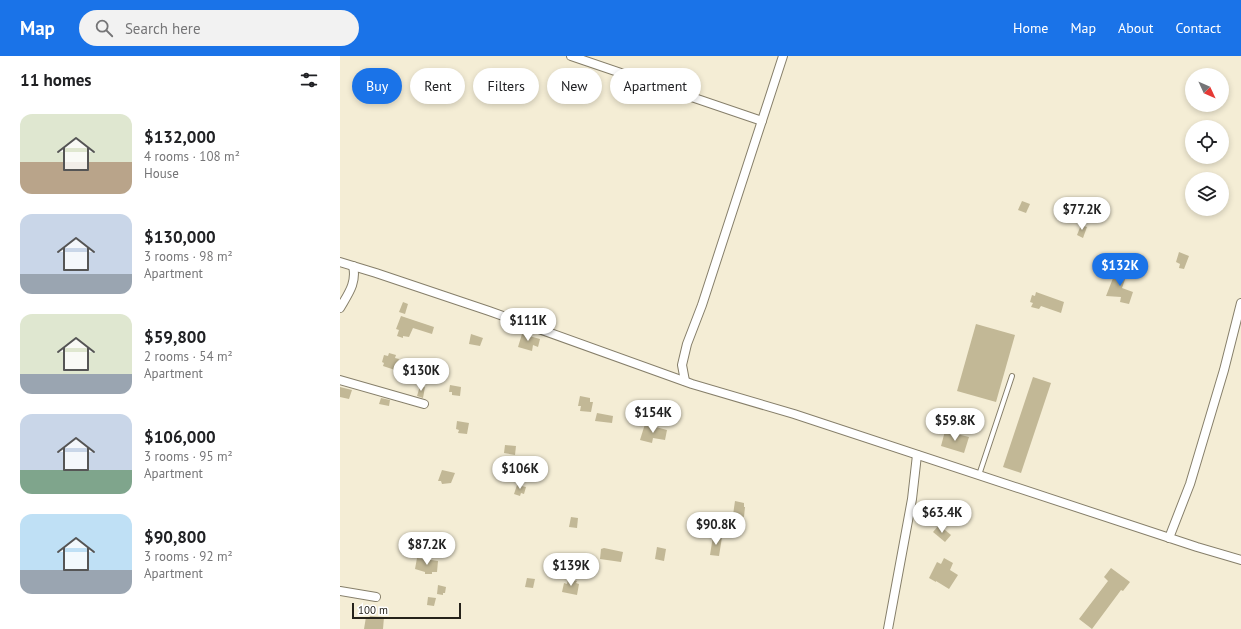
<!DOCTYPE html>
<meta charset="utf-8">
<style>
:root{--surface:#fff;--page:#f2f2f2;--text:#202124;--muted:#757577;--accent:#1a73e8}
body{margin:0;font-family:"PT Sans",sans-serif;background:var(--page);color:var(--text);height:100vh;display:flex;flex-direction:column;font-size:15px;white-space:nowrap}
*{box-sizing:border-box;margin:0}
p{font-size:13px;color:var(--muted)}
.icon{flex:none;width:22px;height:22px;fill:none;stroke:currentColor;stroke-width:2;stroke-linecap:round;stroke-linejoin:round}
.map{position:relative;flex:1;overflow:hidden}
.details{display:flex;flex-direction:column;background:var(--surface);width:340px}
.details>*{flex:none}
.guide{position:absolute;left:12px;top:12px;width:380px;height:36px;display:flex;gap:8px}
.needle{width:26px;rotate:134deg}
.buttons{position:absolute;left:845px;top:12px;display:grid;gap:8px}
.buttons a{display:grid;place-items:center;width:44px;height:44px;border-radius:50%;background:var(--surface);box-shadow:0 2px 6px #0003;font-size:20px}
.scale{position:absolute;left:12px;bottom:10px;width:109px;box-sizing:border-box;padding-left:4px;border:2px solid #25221a;border-top:0;font-size:11px;line-height:14px;white-space:nowrap;color:#25221a;-webkit-text-stroke:3px #fff;paint-order:stroke}
.price{position:absolute;translate:-50% -34px;padding:0 9px;border-radius:14px;background:#fff;color:#222;font-size:13px;line-height:26px;filter:drop-shadow(0 1px 2px #0008)}
.price::after{content:'';position:absolute;left:50%;top:24px;width:12px;height:9px;margin-left:-6px;background:inherit;clip-path:polygon(0 0,100% 0,50% 100%)}
.price.active{background:var(--accent);color:#fff}
ul{padding:0;list-style:none}
li{display:flex;align-items:center;gap:12px;height:100px;padding:0 20px}
li span{display:grid;place-items:center;flex:none;width:112px;height:80px;border-radius:12px;color:#555}
li>.icon{margin-inline-start:auto}
span .icon{width:48px;height:48px;fill:#fffc;stroke-width:1}
li b{font-size:17px}
h2{display:flex;justify-content:space-between;align-items:center;height:48px;padding:0 20px;font-size:17px}
.tag{padding:0 14px;border-radius:18px;background:var(--surface);box-shadow:0 2px 6px #0003;font-size:14px;line-height:36px}
.tag.active{background:var(--accent);color:#fff}
header{display:flex;align-items:center;gap:24px;box-sizing:border-box;height:56px;padding:0 20px;background:var(--accent);color:#fff}
header strong{font-size:19px}
nav{display:flex;gap:22px;margin-inline-start:auto;font-size:14px}
.search{width:280px;height:36px;background:var(--page);display:flex;align-items:center;gap:10px;box-sizing:border-box;padding:0 14px;border-radius:22px;color:var(--muted);font-size:15px}
main{display:flex;flex:1;min-height:0}
.map>svg:first-child{display:block}
</style>
<header>
<strong>Map</strong>
<div class="search"><svg class="icon" aria-label="search" viewBox="0 0 24 24"><circle cx="10" cy="10" r="6"/><path d="M15 15l6 6"/></svg>Search here</div>
<nav><a>Home</a><a>Map</a><a>About</a><a>Contact</a></nav>
</header>
<main>
<section class="details">
<h2>11 homes<svg class="icon" aria-label="filters" viewBox="0 0 24 24"><path d="M4 7h16M4 17h16"/><circle cx="9" cy="7" r="2"/><circle cx="15" cy="17" r="2"/></svg></h2>
<ul>
<li><span style="background:linear-gradient(#dfe7d0 60%,#b9a48a 0)"><svg class="icon" aria-label="home" viewBox="0 0 24 24"><path d="M3 11l9-7 9 7M6 9v11h12V9"/></svg></span><div><b>$132,000</b><p>4 rooms · 108 m²</p><p>House</p></div></li>
<li><span style="background:linear-gradient(#c9d6e8 75%,#9aa5b1 0)"><svg class="icon" aria-label="home" viewBox="0 0 24 24"><path d="M3 11l9-7 9 7M6 9v11h12V9"/></svg></span><div><b>$130,000</b><p>3 rooms · 98 m²</p><p>Apartment</p></div></li>
<li><span style="background:linear-gradient(#dfe7d0 75%,#9aa5b1 0)"><svg class="icon" aria-label="home" viewBox="0 0 24 24"><path d="M3 11l9-7 9 7M6 9v11h12V9"/></svg></span><div><b>$59,800</b><p>2 rooms · 54 m²</p><p>Apartment</p></div></li>
<li><span style="background:linear-gradient(#c9d6e8 70%,#7fa58c 0)"><svg class="icon" aria-label="home" viewBox="0 0 24 24"><path d="M3 11l9-7 9 7M6 9v11h12V9"/></svg></span><div><b>$106,000</b><p>3 rooms · 95 m²</p><p>Apartment</p></div></li>
<li><span style="background:linear-gradient(#bfe0f5 70%,#9aa5b1 0)"><svg class="icon" aria-label="home" viewBox="0 0 24 24"><path d="M3 11l9-7 9 7M6 9v11h12V9"/></svg></span><div><b>$90,800</b><p>3 rooms · 92 m²</p><p>Apartment</p></div></li>
</ul>
</section>
<div class="map">
<svg width="901" height="573" viewBox="0 0 901 573">
<rect width="100%" height="100%" fill="#f4edd5"/>
<g fill="#c2b896">
<path d="M682 145 690 148 686 157 678 154Z"/>
<path d="M741 169 747 171 743 182 737 179Z"/>
<path d="M839 196 849 200 844 213 839 212 840 208 836 206Z"/>
<path d="M777 212 788 215 782 232 793 236 789 248 780 246 781 241 766 240Z"/>
<path d="M696 236 724 246 721 257 701 250 699 253 691 251 693 247 690 246 692 239 695 240Z"/>
<path d="M63 246 68 248 65 258 59 256Z"/>
<path d="M61 260 94 271 92 278 73 272 69 281 63 280V282L57 280 59 274 56 273Z"/>
<path d="M636 268 675 279 656 346 617 335Z"/>
<path d="M131 278 143 282 140 290 129 288Z"/>
<path d="M182 278 200 283 198 291 193 289 192 295 178 291Z"/>
<path d="M49 297 56 299 55 302 59 303 55 314 43 310 44 307 42 306 44 299 48 300Z"/>
<path d="M693 321 711 327 681 417 663 411Z"/>
<path d="M110 329 121 331 120 340 112 339V336H109Z"/>
<path d="M80 330 85 331 83 342 77 340Z"/>
<path d="M0 331 12 334 9 343 0 341Z"/>
<path d="M240 340 250 342V346H253L251 356 240 355 241 350H238Z"/>
<path d="M41 342 50 344 49 350 39 348Z"/>
<path d="M257 357 273 360 272 367 255 365Z"/>
<path d="M117 365 129 367 127 378 118 377 119 374 116 373Z"/>
<path d="M305 368 327 374 325 384 313 382 312 387 300 384Z"/>
<path d="M605 375 629 381 624 397 601 390Z"/>
<path d="M165 389 176 390 175 399 164 397Z"/>
<path d="M102 414 115 417 111 427 102 428 101 425H98Z"/>
<path d="M177 429 186 431 184 438 181 437 180 440 174 438Z"/>
<path d="M395 445 404 447V451H405L404 461 393 459Z"/>
<path d="M231 461 238 462 237 472 229 471Z"/>
<path d="M599 469 611 479 605 486 593 476Z"/>
<path d="M373 480 382 481 379 500 370 499Z"/>
<path d="M317 491 326 493 324 505 315 503Z"/>
<path d="M264 492 283 496 281 506 260 503 261 493Z"/>
<path d="M77 502 98 505 97 516H92V518H85V516L75 513Z"/>
<path d="M604 502 613 507 610 514 618 519 609 533 596 525V526L589 522 597 506 601 508Z"/>
<path d="M771 512 790 526 783 535 781 534 752 573 739 563 768 525 764 521Z"/>
<path d="M187 522 195 523 193 532 185 531Z"/>
<path d="M228 523 237 525 236 527 239 528 237 539 222 536 224 527 227 528Z"/>
<path d="M98 529 106 531 105 537H103V539L97 538Z"/>
<path d="M88 541 96 542 94 550 87 549Z"/>
<path d="M30 560 44 561 43 573H24L26 561 29 562Z"/>
</g>
<g fill="none" stroke-linecap="round" stroke-linejoin="round">
<g stroke="#867f6a" stroke-width="6">
<path id="service" d="M639 419 672 320"/>
</g>
<g stroke="#867f6a" stroke-width="10">
<g id="minor">
<path d="M231 0 422 65"/>
<path d="M0 206 36 217 149 255 352 328 454 358 857 491 901 504"/>
<path d="M0 252C8 238 17 227 13 210"/>
<path d="M0 324 84 348"/>
<path d="M345 325 342 309 347 288 362 249 443 0"/>
<path d="M829 482 850 428 884 314 901 247"/>
<path d="M0 535 36 541"/>
<path d="M548 573 572 443 577 399"/>
</g>
</g>
<use href="#service" stroke="#fff" stroke-width="4"/>
<use href="#minor" stroke="#fff" stroke-width="8"/>
</g>
</svg>
<div class="buttons">
<a><svg class="needle" viewBox="-14 -14 28 28"><path d="M0-13l5 13h-10z" fill="#e53935"/><path d="M0 13l5-13h-10z" fill="#757577"/></svg></a>
<a><svg class="icon" aria-label="locate" viewBox="0 0 24 24"><circle cx="12" cy="12" r="6"/><path d="M12 2v4M12 18v4M2 12h4M18 12h4"/></svg></a>
<a><svg class="icon" aria-label="layers" viewBox="0 0 24 24"><path d="M12 4l9 5-9 5-9-5zM3 14l9 5 9-5"/></svg></a>
</div>
<div class="scale">100 m</div>
<b class="price" style="left:742px;top:175px">$77.2K</b>
<b class="price active" style="left:780px;top:231px">$132K</b>
<b class="price" style="left:188px;top:286px">$111K</b>
<b class="price" style="left:81px;top:336px">$130K</b>
<b class="price" style="left:313px;top:378px">$154K</b>
<b class="price" style="left:615px;top:386px">$59.8K</b>
<b class="price" style="left:180px;top:434px">$106K</b>
<b class="price" style="left:602px;top:478px">$63.4K</b>
<b class="price" style="left:376px;top:490px">$90.8K</b>
<b class="price" style="left:87px;top:510px">$87.2K</b>
<b class="price" style="left:231px;top:531px">$139K</b>
<div class="guide">
<a class="tag active">Buy</a>
<a class="tag">Rent</a>
<a class="tag">Filters</a>
<a class="tag">New</a>
<a class="tag">Apartment</a>
</div>
</div>
</main>
